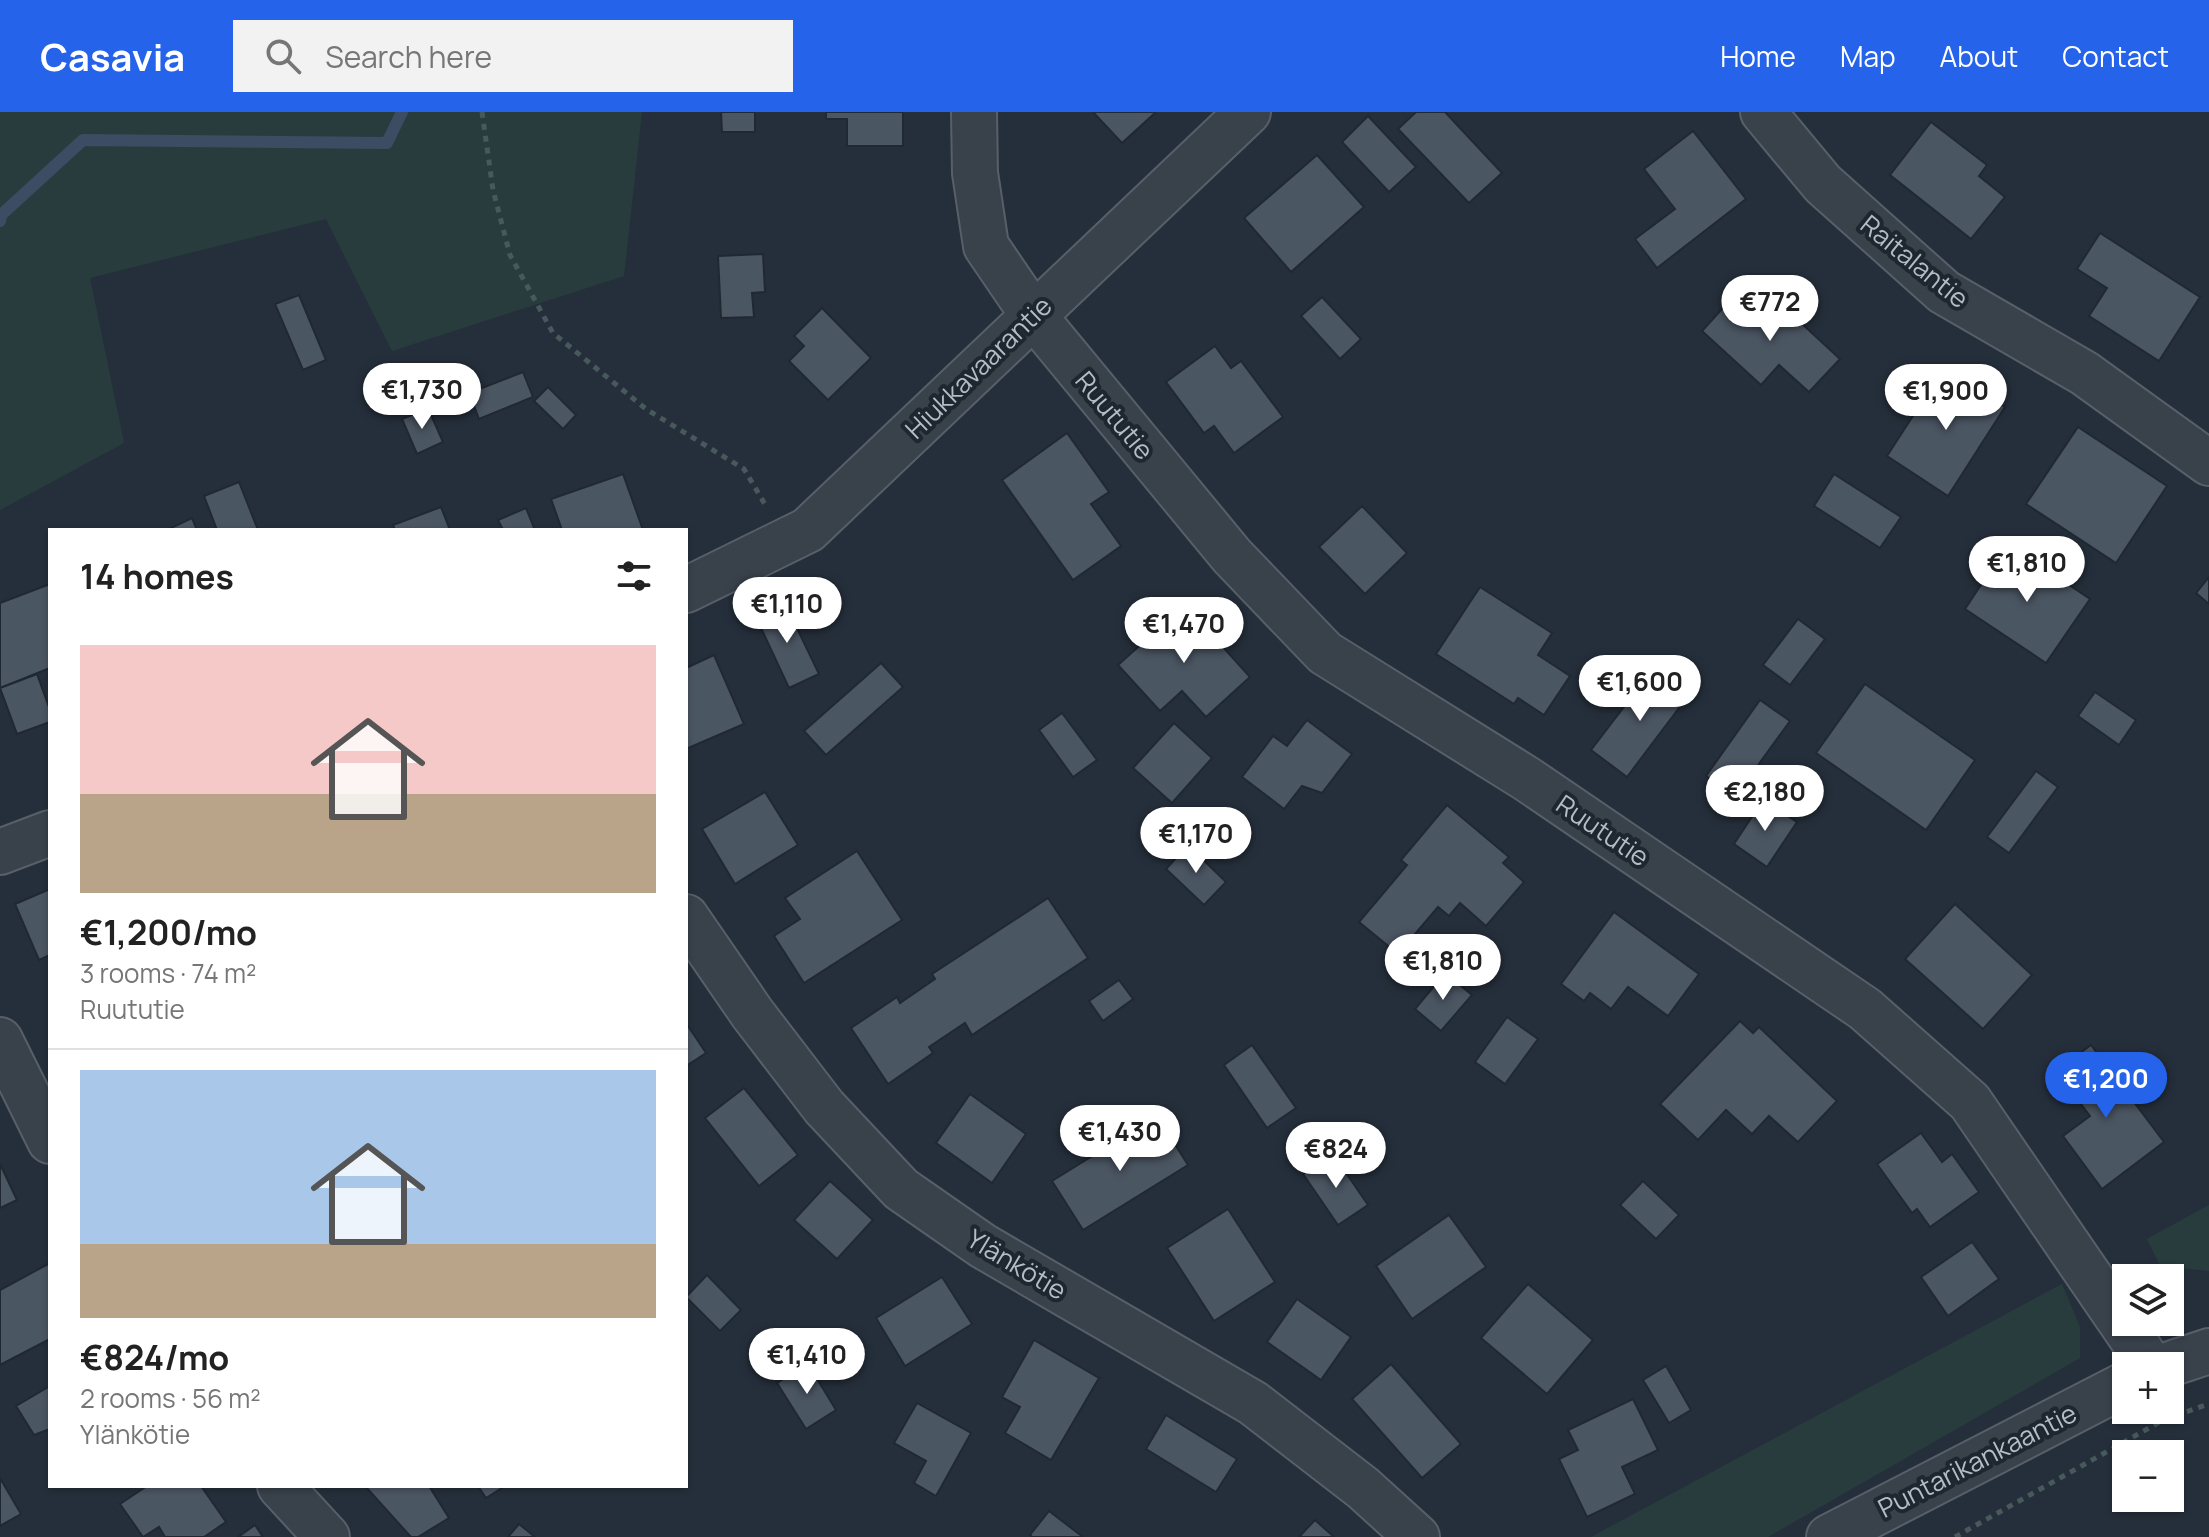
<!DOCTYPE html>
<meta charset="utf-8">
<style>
:root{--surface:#fff;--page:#f2f2f2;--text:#222;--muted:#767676;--line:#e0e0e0;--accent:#2563eb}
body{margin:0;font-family:Manrope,sans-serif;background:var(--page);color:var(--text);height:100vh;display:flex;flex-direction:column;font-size:30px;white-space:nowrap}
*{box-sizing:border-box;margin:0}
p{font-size:26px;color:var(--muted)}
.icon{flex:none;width:44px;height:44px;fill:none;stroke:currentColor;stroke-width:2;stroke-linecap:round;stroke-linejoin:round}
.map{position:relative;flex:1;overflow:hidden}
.side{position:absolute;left:48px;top:416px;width:640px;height:960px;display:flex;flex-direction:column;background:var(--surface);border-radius:0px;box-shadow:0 2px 6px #0004}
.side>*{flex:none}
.buttons{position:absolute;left:2112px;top:1152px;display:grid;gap:16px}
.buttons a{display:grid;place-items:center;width:72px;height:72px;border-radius:0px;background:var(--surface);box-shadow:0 2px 6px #0004;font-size:40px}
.price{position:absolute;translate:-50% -68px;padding:0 18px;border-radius:28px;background:#fff;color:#222;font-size:26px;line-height:52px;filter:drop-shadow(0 2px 4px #0008)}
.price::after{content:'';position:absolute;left:50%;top:48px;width:24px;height:18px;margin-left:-12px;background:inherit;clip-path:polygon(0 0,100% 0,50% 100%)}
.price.active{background:var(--accent);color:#fff}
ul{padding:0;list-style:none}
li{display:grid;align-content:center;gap:16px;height:424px;padding:0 32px}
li+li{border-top:2px solid var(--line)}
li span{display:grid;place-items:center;height:248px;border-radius:0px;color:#555}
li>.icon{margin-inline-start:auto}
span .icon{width:144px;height:144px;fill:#fffc;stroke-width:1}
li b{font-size:34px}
h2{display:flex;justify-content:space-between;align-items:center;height:96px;padding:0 32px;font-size:34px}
header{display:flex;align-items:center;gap:48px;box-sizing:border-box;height:112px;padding:0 40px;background:var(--accent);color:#fff}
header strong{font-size:38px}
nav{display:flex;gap:44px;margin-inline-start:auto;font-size:28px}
.search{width:560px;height:72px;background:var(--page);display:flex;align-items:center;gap:20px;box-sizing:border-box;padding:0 28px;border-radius:0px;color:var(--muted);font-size:30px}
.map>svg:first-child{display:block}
</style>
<header>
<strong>Casavia</strong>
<div class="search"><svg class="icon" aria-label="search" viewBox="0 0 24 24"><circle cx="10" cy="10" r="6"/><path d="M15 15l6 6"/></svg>Search here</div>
<nav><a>Home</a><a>Map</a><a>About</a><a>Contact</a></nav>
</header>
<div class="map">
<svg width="2209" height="1425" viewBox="0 0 2209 1425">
<rect width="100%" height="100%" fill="#252f3b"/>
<g fill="#283c3d">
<path d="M0 0H642L624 164 392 239 326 107 90 166 124 331 0 398Z"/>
<path d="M2209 1093V1159L2160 1154 2147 1127Z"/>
<path d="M2062 1172 2080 1215V1246L1768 1425H1591Z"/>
</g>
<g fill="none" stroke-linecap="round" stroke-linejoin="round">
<path stroke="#3c4c63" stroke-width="12" d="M0 109 1 103 83 28 387 31 402 0"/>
</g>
<g fill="#4b5663" stroke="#202832" stroke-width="2">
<path d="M721 0H755V20H722Z"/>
<path d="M826 0H903V34H847V7H826Z"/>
<path d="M1093 0H1156L1122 31Z"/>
<path d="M1416 0H1445L1502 61 1469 91 1398 17Z"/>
<path d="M1368 4 1416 55 1389 80 1342 30Z"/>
<path d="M1931 10 1987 53 1979 64 2005 85 1971 127 1890 63Z"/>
<path d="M1693 19 1746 87 1657 156 1635 127 1675 97 1644 57Z"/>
<path d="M1317 43 1364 95 1291 160 1244 106Z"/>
<path d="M2100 121 2200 185 2159 249 2089 204 2107 176 2077 157Z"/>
<path d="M763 142 765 180 752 181 754 205 721 206 718 144Z"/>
<path d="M1740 177 1775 209 1786 197 1840 247 1809 280 1779 253 1761 273 1702 219Z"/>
<path d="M299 183 326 248 303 258 275 192Z"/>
<path d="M1322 185 1361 227 1340 247 1301 204Z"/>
<path d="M822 196 871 246 828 288 789 249 804 234 794 224Z"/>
<path d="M1215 234 1231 256 1241 249 1283 305 1234 341 1214 314 1204 321 1166 270Z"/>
<path d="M1944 256 2005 295 1948 384 1887 344Z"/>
<path d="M523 260 533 285 479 307 469 281Z"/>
<path d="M548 275 576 303 563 317 534 289Z"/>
<path d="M428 296 443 330 417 342 402 307Z"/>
<path d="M2078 315 2167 374 2116 451 2026 392Z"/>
<path d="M1067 321 1109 380 1091 392 1121 434 1073 468 1002 368Z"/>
<path d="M623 362 643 418H562L551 387Z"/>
<path d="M1834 362 1901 405 1880 436 1814 394Z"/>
<path d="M239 370 258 418H217L204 384Z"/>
<path d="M1362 394 1407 441 1365 482 1319 435Z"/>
<path d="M441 395 450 418H395L393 413Z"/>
<path d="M526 396 535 418H503L498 408Z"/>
<path d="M192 406 197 418H172L171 416Z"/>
<path d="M2008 432 2090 487 2046 551 1965 497Z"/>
<path d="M2209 465V492L2196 481Z"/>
<path d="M50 472V556L0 576V491Z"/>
<path d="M1480 475 1552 521 1538 543 1570 564 1544 603 1518 586 1514 592 1436 542Z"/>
<path d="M784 489 819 562 789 576 755 503Z"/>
<path d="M1185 493 1250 565 1206 605 1182 579 1160 599 1118 553Z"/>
<path d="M1798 507 1825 527 1790 573 1763 553Z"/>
<path d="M714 543 744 612 686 637V556Z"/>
<path d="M881 551 903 575 826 643 804 619Z"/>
<path d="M1653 557 1688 584 1627 665 1591 638Z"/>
<path d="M37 562 50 598V610L17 622 0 576Z"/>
<path d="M1865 572 1975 648 1926 718 1816 641Z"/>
<path d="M2095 580 2136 608 2119 633 2078 604Z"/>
<path d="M1760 588 1790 609 1735 685 1706 664Z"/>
<path d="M1062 601 1097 648 1073 665 1039 618Z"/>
<path d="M1307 608 1352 642 1322 681 1302 674 1284 697 1242 665 1273 624 1287 634Z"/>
<path d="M1174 611 1212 646 1172 691 1133 656Z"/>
<path d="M2036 659 2058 675 2009 741 1987 725Z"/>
<path d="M765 680 798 733 735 772 702 717Z"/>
<path d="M1763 688 1797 710 1767 755 1734 732Z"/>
<path d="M1447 693 1509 745 1503 751 1524 770 1486 814 1460 791 1449 804 1438 795 1398 842 1359 810 1407 753 1401 748Z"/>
<path d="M1188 733 1226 770 1204 793 1166 757Z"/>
<path d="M857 739 902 808 804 871 774 824 800 807 785 786Z"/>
<path d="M50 777V843L39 848 15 792Z"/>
<path d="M1048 786 1088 846 972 923 965 911 929 935 933 941 888 972 851 916 897 885 900 891 935 867 932 862Z"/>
<path d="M1955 792 2032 863 1983 917 1905 847Z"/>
<path d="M1614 800 1699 862 1668 904 1628 875 1611 897 1590 881 1584 889 1561 872Z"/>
<path d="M1445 861 1472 883 1441 919 1415 897Z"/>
<path d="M1119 868 1133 887 1103 909 1089 889Z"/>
<path d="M1507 905 1538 927 1505 972 1475 950Z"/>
<path d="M1740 909 1753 921 1759 915 1837 989 1798 1030 1769 1004 1752 1022 1726 998 1698 1028 1660 992Z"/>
<path d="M686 911 706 941 686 954Z"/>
<path d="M1252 933 1296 996 1267 1016 1224 953Z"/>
<path d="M2091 933 2164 1030 2102 1077 2063 1024 2090 1004 2056 959Z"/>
<path d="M744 976 798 1043 759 1074 705 1006Z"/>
<path d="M970 982 1026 1022 992 1071 936 1031Z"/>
<path d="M1157 1004 1188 1053 1083 1118 1052 1069Z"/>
<path d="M1921 1021 1942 1050 1952 1042 1979 1080 1930 1115 1917 1097 1912 1101 1877 1052Z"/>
<path d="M1333 1042 1368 1093 1338 1113 1303 1062Z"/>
<path d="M0 1052 17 1088 0 1096Z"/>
<path d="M830 1069 873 1108 837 1147 794 1108Z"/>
<path d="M1643 1069 1679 1103 1656 1127 1620 1093Z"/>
<path d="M1228 1097 1275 1170 1214 1209 1167 1136Z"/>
<path d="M1449 1103 1486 1155 1412 1207 1376 1154Z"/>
<path d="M1972 1130 1999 1167 1948 1204 1921 1165Z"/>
<path d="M50 1151V1227L0 1253V1178Z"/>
<path d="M707 1163 741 1198 720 1219 686 1185Z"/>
<path d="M942 1165 972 1212 905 1254 876 1206Z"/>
<path d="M1528 1172 1593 1228 1547 1282 1481 1226Z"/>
<path d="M1297 1187 1351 1225 1321 1268 1267 1230Z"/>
<path d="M1034 1228 1099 1266 1051 1348 1005 1321 1020 1295 1002 1285Z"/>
<path d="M808 1252 836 1298 806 1317 777 1271Z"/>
<path d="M1391 1252 1461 1332 1422 1366 1352 1287Z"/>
<path d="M1666 1254 1691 1298 1669 1311 1643 1268Z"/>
<path d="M50 1274V1317L34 1323 16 1294Z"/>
<path d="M1633 1287 1658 1338 1622 1355 1635 1382 1587 1405 1559 1347 1578 1338 1568 1318Z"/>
<path d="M917 1291 971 1321 936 1384 914 1371 926 1349 894 1331Z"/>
<path d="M1166 1303 1237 1347 1216 1380 1146 1337Z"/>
<path d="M0 1366 21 1402 0 1414Z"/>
<path d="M147 1374H201L226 1410 204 1425H165L159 1415 143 1425 120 1392Z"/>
<path d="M365 1374H429L449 1406 418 1425H411Z"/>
<path d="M478 1374H505L486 1386Z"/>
<path d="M1049 1399 1083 1425H1032L1030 1423Z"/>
<path d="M1315 1408 1334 1425H1299Z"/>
<path d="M519 1412 535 1425H508Z"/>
<path d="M255 1413 263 1425H238Z"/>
</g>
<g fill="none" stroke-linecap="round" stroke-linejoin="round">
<g stroke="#575f69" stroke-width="48">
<g id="minor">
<path d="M974 0 975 61 986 134 1033 203 1232 444 1325 541 1527 667 1865 897 1970 990 2151 1254"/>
<path d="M1763 0 1823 72 1944 180 2084 261 2209 351"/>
<path d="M686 478 808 418 1248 0"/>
<path d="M0 740 50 721"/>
<path d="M686 805 752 901 824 995 901 1077 983 1134 1253 1291 1363 1376 1417 1425"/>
<path d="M0 928 50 1029"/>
<path d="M2164 1254 2209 1239"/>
<path d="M280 1374 327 1425"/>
<path d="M1829 1425 2126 1272"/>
</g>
</g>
<g stroke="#47595b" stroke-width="5" stroke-dasharray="6 6" stroke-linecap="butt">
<path d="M482 0 493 78 510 143 553 221 646 297 744 357 766 394"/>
<path d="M1955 1425 2165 1307 2209 1292"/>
</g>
<use href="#minor" stroke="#39414b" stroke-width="44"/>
</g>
<g text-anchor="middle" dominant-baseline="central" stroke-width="8" stroke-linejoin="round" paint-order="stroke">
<g font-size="26" fill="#b4bcc7" stroke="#1e2630">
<text transform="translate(1915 149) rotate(39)">Raitalantie</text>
<text transform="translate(978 255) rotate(-44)">Hiukkavaarantie</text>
<text transform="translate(1115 303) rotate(50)">Ruututie</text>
<text transform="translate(1603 718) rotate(34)">Ruututie</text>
<text transform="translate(1017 1152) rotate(31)">Ylänkötie</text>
<text transform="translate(1977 1348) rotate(-27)">Puntarikankaantie</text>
</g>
</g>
</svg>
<div class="buttons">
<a><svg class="icon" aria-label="layers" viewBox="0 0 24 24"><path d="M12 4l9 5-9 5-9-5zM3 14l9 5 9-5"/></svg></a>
<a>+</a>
<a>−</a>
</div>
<b class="price" style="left:1770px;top:231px">€772</b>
<b class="price" style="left:422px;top:319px">€1,730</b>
<b class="price" style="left:1946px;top:320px">€1,900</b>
<b class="price" style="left:2027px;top:492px">€1,810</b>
<b class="price" style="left:787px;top:533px">€1,110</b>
<b class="price" style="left:1184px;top:553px">€1,470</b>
<b class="price" style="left:1640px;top:611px">€1,600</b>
<b class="price" style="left:1765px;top:721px">€2,180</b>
<b class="price" style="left:1196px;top:763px">€1,170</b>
<b class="price" style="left:1443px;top:890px">€1,810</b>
<b class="price active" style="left:2106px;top:1008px">€1,200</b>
<b class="price" style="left:1120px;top:1061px">€1,430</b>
<b class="price" style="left:1336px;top:1078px">€824</b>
<b class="price" style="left:807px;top:1284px">€1,410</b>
<section class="side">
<h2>14 homes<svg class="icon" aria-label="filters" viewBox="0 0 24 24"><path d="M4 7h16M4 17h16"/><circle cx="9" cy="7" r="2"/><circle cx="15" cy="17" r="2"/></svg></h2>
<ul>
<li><span style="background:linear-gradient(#f6c9c9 60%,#b9a48a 0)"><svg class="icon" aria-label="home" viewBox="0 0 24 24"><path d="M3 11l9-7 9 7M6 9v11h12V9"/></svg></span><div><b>€1,200/mo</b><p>3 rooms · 74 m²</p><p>Ruututie</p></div></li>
<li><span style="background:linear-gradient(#a9c7e8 70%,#b9a48a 0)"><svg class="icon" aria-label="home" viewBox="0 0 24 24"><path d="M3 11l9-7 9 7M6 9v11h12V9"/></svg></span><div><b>€824/mo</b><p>2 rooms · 56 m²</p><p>Ylänkötie</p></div></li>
</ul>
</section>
</div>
